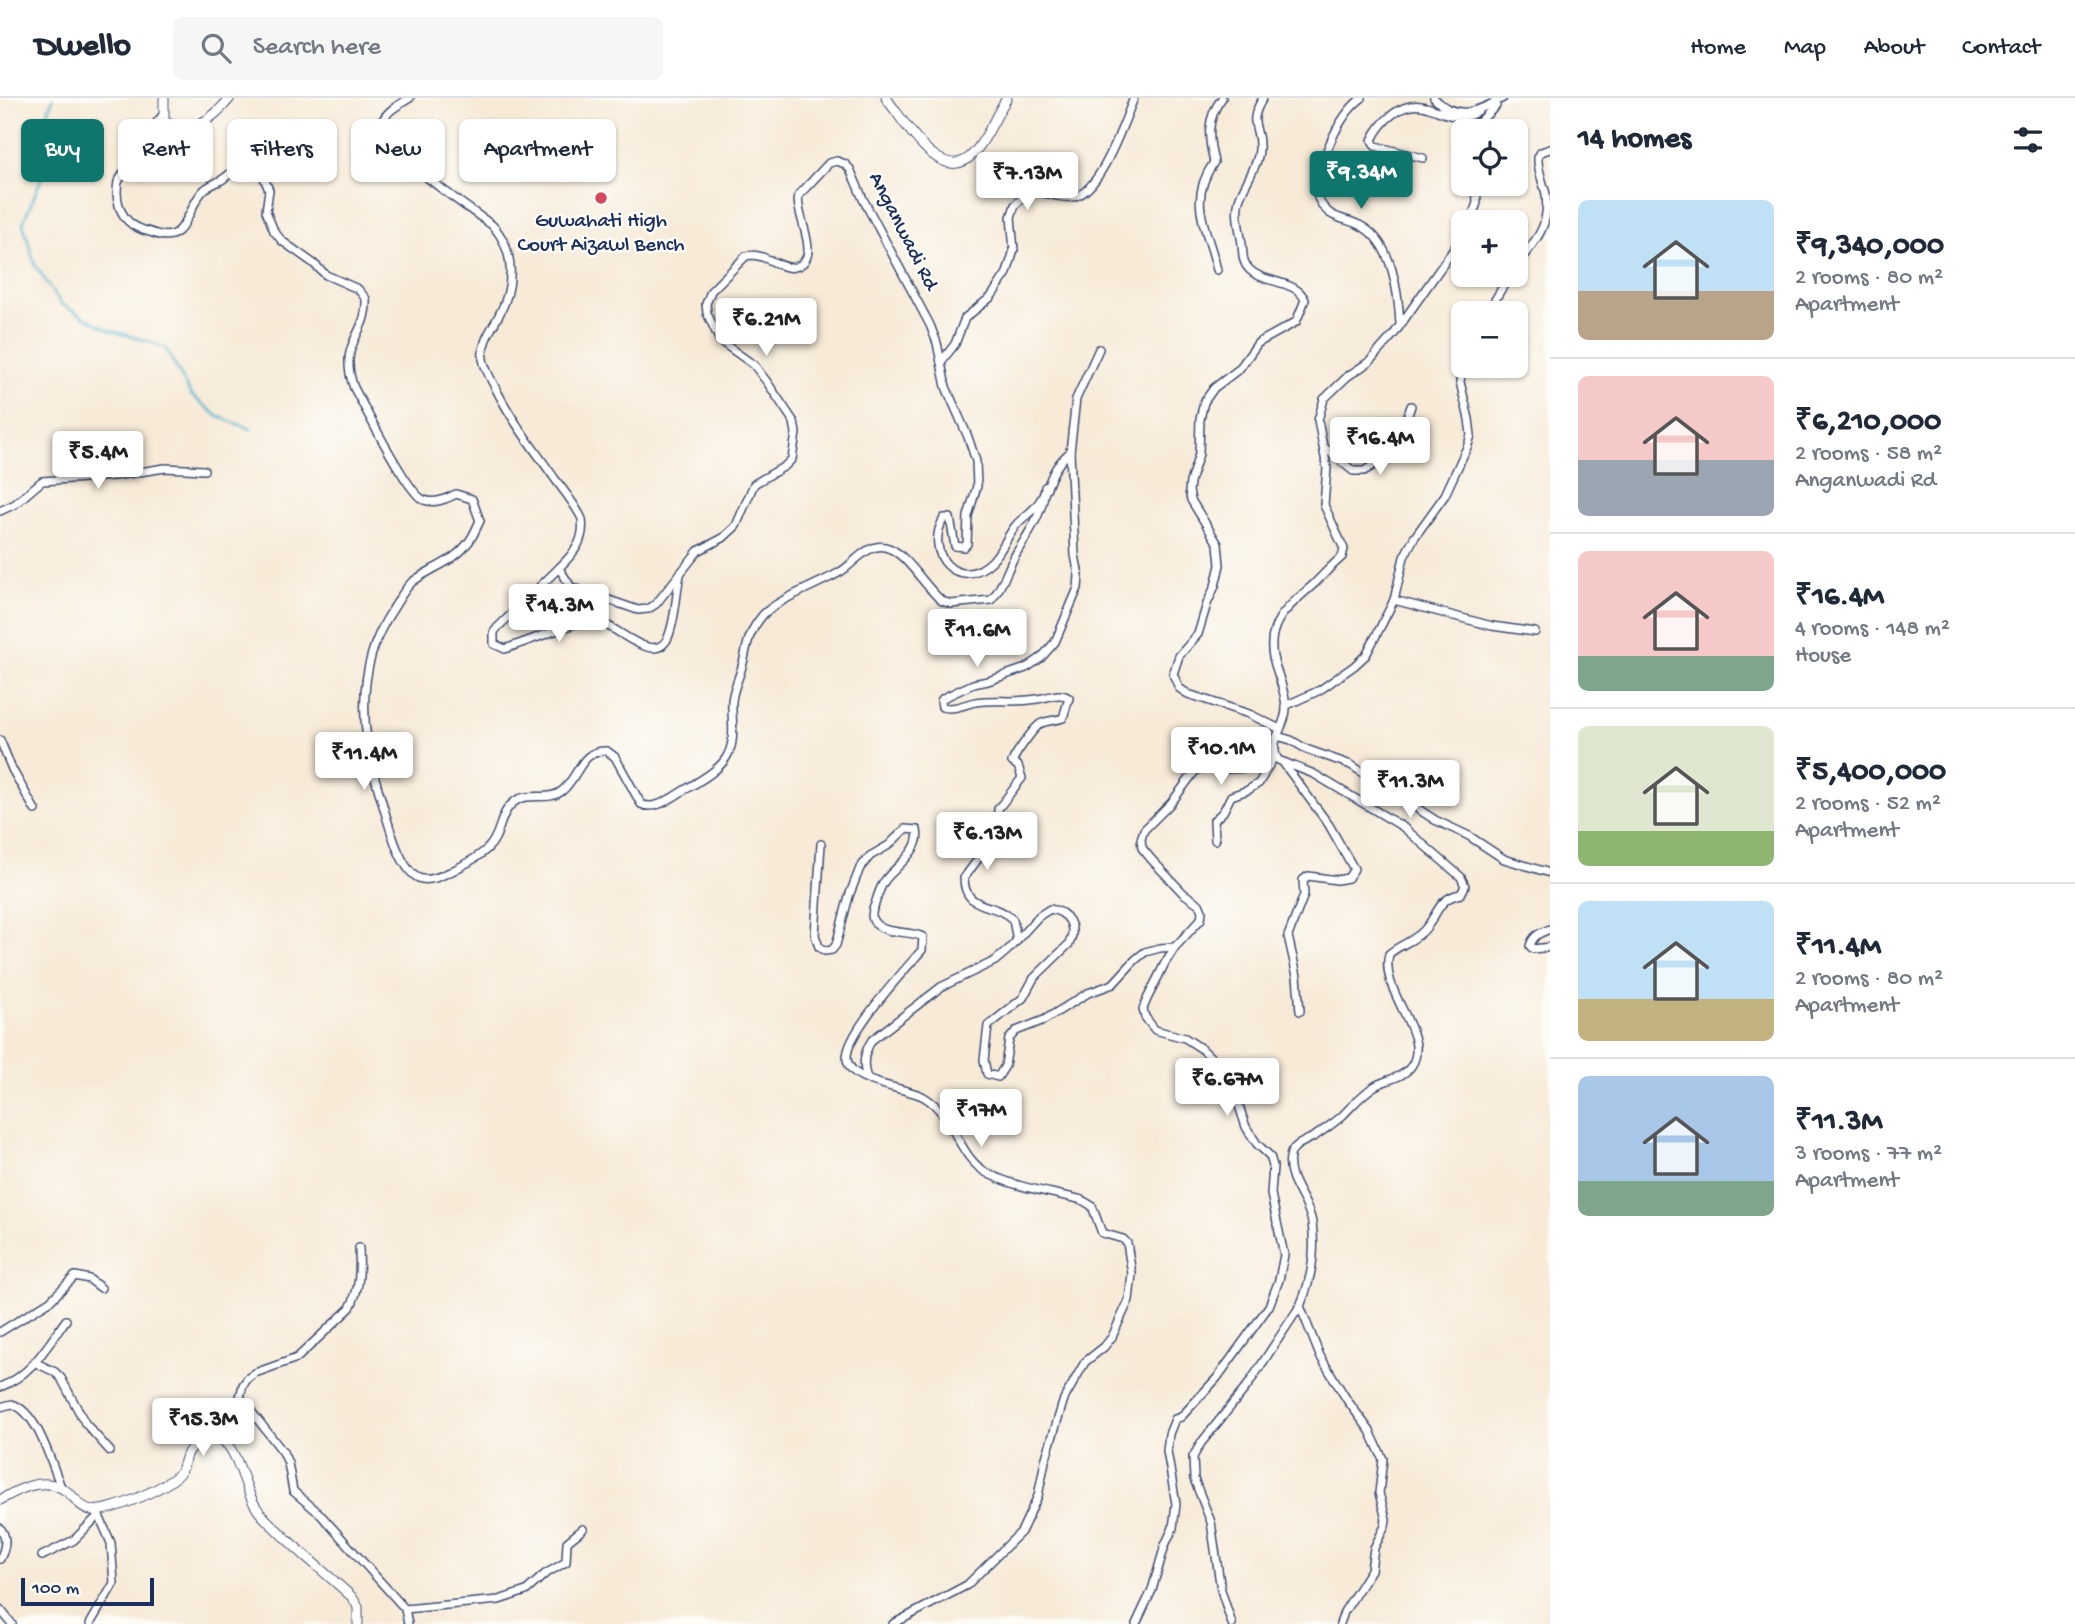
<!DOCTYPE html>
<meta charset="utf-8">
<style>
:root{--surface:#fff;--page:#f6f6f7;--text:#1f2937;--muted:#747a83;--line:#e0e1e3;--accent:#0f766e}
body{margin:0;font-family:"Gochi Hand",sans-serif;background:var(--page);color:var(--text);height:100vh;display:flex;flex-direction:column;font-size:26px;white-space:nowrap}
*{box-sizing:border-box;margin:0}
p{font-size:23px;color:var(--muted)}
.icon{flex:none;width:38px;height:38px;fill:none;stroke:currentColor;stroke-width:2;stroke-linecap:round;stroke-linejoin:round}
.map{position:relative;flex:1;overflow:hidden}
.sheet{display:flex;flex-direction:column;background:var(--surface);width:525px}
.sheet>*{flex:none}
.banner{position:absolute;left:21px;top:21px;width:665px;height:63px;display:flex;gap:14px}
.fabs{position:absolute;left:1451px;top:21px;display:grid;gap:14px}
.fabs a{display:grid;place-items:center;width:77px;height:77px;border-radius:10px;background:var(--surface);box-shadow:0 2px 5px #0004;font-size:35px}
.scale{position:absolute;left:21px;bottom:18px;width:133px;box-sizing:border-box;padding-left:7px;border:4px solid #1b2f5e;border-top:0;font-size:19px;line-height:24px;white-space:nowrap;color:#1b2f5e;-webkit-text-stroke:5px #fdfcf7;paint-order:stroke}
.price{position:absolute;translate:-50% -60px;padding:0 16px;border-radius:7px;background:#fff;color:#222;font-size:23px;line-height:46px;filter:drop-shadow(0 2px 4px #0008)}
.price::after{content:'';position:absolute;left:50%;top:42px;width:21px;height:16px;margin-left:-10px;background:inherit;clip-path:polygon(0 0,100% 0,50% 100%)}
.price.active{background:var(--accent);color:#fff}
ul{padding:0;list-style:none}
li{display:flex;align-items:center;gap:21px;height:175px;padding:0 28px}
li+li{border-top:2px solid var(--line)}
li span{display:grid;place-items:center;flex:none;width:196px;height:140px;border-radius:10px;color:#555}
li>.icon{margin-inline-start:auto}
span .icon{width:84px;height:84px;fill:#fffc;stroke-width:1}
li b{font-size:30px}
h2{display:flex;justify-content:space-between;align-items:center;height:84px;padding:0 28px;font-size:30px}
.pill{padding:0 24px;border-radius:10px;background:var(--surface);box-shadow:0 2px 5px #0004;font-size:24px;line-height:63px}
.pill.active{background:var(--accent);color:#fff}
header{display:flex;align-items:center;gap:42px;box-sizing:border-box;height:98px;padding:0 35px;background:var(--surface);border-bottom:2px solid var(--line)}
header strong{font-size:33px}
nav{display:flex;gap:38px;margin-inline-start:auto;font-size:24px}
.search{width:490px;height:63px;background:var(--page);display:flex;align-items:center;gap:18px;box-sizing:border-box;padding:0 24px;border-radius:10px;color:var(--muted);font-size:26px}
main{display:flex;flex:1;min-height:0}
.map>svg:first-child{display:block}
</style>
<header>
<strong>Dwello</strong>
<div class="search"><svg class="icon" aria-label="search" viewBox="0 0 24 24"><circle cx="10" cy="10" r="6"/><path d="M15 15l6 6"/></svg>Search here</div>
<nav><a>Home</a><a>Map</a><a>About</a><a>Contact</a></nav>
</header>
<main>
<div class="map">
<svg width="1550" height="1526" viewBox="0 0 1550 1526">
<rect width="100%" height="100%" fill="#fdfcf7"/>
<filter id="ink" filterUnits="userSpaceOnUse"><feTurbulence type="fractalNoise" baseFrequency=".0143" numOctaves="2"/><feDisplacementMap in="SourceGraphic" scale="14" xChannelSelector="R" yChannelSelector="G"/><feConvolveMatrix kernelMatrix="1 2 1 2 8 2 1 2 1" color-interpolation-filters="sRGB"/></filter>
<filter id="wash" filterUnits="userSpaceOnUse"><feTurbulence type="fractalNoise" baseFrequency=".00686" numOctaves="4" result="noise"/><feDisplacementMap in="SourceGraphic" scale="28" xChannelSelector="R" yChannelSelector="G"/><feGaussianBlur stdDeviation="1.57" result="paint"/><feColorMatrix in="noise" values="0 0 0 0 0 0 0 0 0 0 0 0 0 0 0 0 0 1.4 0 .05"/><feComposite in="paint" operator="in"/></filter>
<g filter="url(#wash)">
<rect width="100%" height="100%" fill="#f7ead7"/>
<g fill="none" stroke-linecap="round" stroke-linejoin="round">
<path stroke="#51b3d0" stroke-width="2.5" d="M53 0 46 20 45 72 23 125 35 167 61 206 109 232 154 245 166 251 191 297 219 319 251 331"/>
</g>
</g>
<g filter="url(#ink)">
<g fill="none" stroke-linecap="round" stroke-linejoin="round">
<g stroke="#3c4b70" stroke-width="10">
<g id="minor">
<path d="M410 0C400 6 380 16 381 30 382 52 471 112 492 127 515 151 515 188 499 217 492 231 481 244 483 261 485 271 491 282 496 291 512 323 534 351 555 381 564 393 575 406 582 421 585 443 574 455 559 470L571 489 638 512 648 511 656 506 698 453 723 440 736 428 754 386 785 368 792 361 796 335 794 324 767 284 754 267 720 243 707 215 706 206 711 193 746 158C764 153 781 173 795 169 825 161 793 115 799 97L829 65 837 63 845 66 850 71 863 101 930 227 937 245 946 289 968 339 976 363 977 388 968 418 967 446 964 449 955 448 950 420H944C923 455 958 496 992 463 1002 453 1007 438 1016 427 1023 419 1034 413 1039 404 1053 383 1048 374 1070 354L1076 301 1099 251"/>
<path d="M1263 0C1246 28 1261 27 1259 52 1258 69 1244 86 1239 102 1235 116 1240 132 1242 146 1243 155 1242 164 1249 171 1263 186 1296 181 1305 202L1296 224 1258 245 1239 271 1214 290 1204 304 1200 321 1199 356 1190 384 1189 393 1191 402 1218 446 1220 467 1215 488 1207 506 1198 536 1179 558 1173 576 1179 590 1188 596 1249 616 1280 631"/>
<path d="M1362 0C1338 17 1315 71 1318 100 1329 124 1345 118 1363 129 1393 147 1398 194 1400 225"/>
<path d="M1434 0C1456 24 1479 13 1503 0"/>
<path d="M163 17 151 31 118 84C115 99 119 118 133 127 138 131 147 133 153 135 188 149 187 107 204 92 209 87 217 85 223 81 232 75 238 66 248 61L258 66 269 92 266 113 274 133 282 143 313 165 326 177 358 191 366 201C368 238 337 243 354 290 364 308 409 398 424 402 435 406 446 401 456 396L472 401 480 423C476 430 473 440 467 446 454 464 428 471 411 485 404 492 398 503 393 511 355 567 360 633 379 694 386 715 399 777 422 781 432 783 443 777 452 773 464 767 478 760 488 750 501 738 499 716 513 705 527 692 549 705 563 692 579 678 581 651 607 653L615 659 641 706C652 712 665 704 675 698 691 687 716 676 726 660 737 643 731 622 732 603 733 592 738 582 741 572 748 550 745 539 762 518 775 502 820 486 840 474 854 466 867 445 885 449 906 453 924 489 942 503L951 506 991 502C1004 488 1007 470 1017 454 1030 432 1043 416 1045 389"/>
<path d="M1473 33 1477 26 1496 8"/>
<path d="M1423 60 1375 48 1372 42C1381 23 1402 2 1426 9 1445 14 1460 27 1479 12"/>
<path d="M1470 124 1477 105 1476 86"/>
<path d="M1516 168C1534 143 1550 132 1546 96 1543 84 1537 71 1538 59L1541 54 1550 51"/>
<path d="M1217 172C1208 130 1186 105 1214 64 1208 40 1206 21 1222 0"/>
<path d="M1487 215 1510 177"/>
<path d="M941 264 955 246 965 220 991 199 1007 175 1014 152 1011 119 1015 107 1029 93C1044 93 1058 101 1072 99 1100 97 1124 23 1134 0"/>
<path d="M1324 349 1353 373H1364C1389 360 1403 334 1411 308"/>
<path d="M0 413 15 406 42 383 114 378 165 370 204 372"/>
<path d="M559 470 498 529 494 534V546L505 551 577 525C585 525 596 523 604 526 621 532 657 569 669 537 676 518 676 496 680 477"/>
<path d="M1394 502 1492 528 1535 534"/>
<path d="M1285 608 1320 592 1354 568 1366 557 1381 528 1394 502 1404 459 1414 440 1445 397 1468 347 1471 337 1469 321 1460 284 1463 265"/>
<path d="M1277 638 1291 642 1306 651 1351 667 1435 722 1469 738 1504 761 1550 775"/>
<path d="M0 642 12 671 35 712"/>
<path d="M1284 666 1329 727 1354 771 1348 780 1337 782 1308 778 1303 782 1304 797 1288 838 1297 878 1300 913"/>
<path d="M1215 742 1214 722 1223 714 1231 698 1248 692 1259 685 1275 657"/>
<path d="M821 746 815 837 819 849 825 853 832 852 836 847 849 798 860 770 870 758 889 747 905 731 917 732C922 752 897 767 886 781 880 788 878 797 875 806 872 812 870 821 876 826 887 837 910 832 923 839L922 852C904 873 846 935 847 960 848 986 906 989 924 999 955 1017 958 1061 989 1076 1017 1090 1051 1094 1082 1102L1092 1108 1102 1135 1123 1141 1127 1145 1132 1176 1129 1202 1112 1239 1104 1249 1085 1264 1064 1301 1045 1363 1038 1398 1021 1434 967 1487 893 1526"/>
<path d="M1550 831C1540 835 1533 837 1530 848L1533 851 1550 849"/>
<path d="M1017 843 1013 822C996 803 964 814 964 780L989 746 997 727 998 711 1022 680 1018 668 1012 664C1016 655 1033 631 1040 626 1047 622 1055 623 1063 620L1069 600C1060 593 1047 600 1037 601 1016 605 994 601 975 604 963 607 954 612 942 609L941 603 943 600 973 586 988 583 1026 570 1041 560 1055 544 1078 490 1079 478 1075 457 1070 354"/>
<path d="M867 980C862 967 864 954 872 942L941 889 995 863 1008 852 1039 818 1050 811C1069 814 1077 829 1069 846L1034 880 1023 900 988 928 984 962 987 976 998 979 1005 968 1009 941 1016 933 1044 922 1088 895 1113 886 1135 862 1145 854 1160 850 1175 849"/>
<path d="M359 1150C360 1171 360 1191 350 1210L297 1260 255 1275 248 1280 243 1287 240 1299 283 1354 288 1365 293 1393 319 1415 405 1511 408 1526"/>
<path d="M0 1234 50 1203 75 1178 89 1181 101 1190"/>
<path d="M36 1265 55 1274 61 1280 85 1325 110 1353"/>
<path d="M0 1289C32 1277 47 1248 66 1222"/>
<path d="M0 1309 12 1306C38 1314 51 1365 61 1389"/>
<path d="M0 1430C8 1439 5 1451 0 1461"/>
<path d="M42 1458 74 1442 98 1418"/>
<path d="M0 1511 12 1526"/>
<path d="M405 1511 499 1502 526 1493 545 1476 566 1464 567 1444 583 1431"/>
<path d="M90 1526 114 1485 111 1445 97 1413"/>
<path d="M1136 1526 1152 1492 1165 1447 1173 1430 1176 1406 1167 1353 1169 1336 1175 1321 1181 1319 1217 1280 1269 1208 1279 1182 1284 1157 1271 1096 1273 1068 1270 1058 1257 1046 1246 1029 1230 981 1222 970 1202 951 1185 940 1155 932 1145 919 1143 911 1147 901 1165 865 1175 849 1201 821 1202 813 1199 806 1183 795 1151 761 1142 750 1141 741 1144 732 1171 705 1196 672 1211 668 1225 671 1249 670 1275 652"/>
<path d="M1232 1526 1221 1492 1211 1424 1194 1381 1193 1359 1201 1345 1248 1287 1300 1208"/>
<path d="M1340 1526 1344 1514 1371 1472 1374 1450 1385 1428 1386 1421 1379 1395 1383 1361 1370 1333 1347 1302 1320 1258 1300 1208C1312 1181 1316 1154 1312 1125 1309 1102 1286 1083 1290 1059 1292 1045 1309 1043 1318 1036 1326 1030 1336 1024 1343 1017 1353 1007 1363 995 1375 988 1387 981 1404 980 1412 967 1431 936 1379 894 1389 856 1400 846 1416 843 1426 830 1438 816 1438 800 1461 796L1465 788 1461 779 1403 729 1314 676 1278 662C1267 644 1286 629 1286 611 1286 593 1277 577 1273 559 1266 522 1291 507 1315 485 1324 476 1332 467 1342 459L1344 451 1324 407 1327 370 1318 322 1324 301 1348 278 1369 264 1394 236 1463 138"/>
</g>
</g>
<g stroke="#3c4b70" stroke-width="11">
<g id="tertiary">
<path d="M164 0V22C186 43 215 19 230 0"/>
<path d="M886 0C903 21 941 90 973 56 988 40 995 18 1007 0"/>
<path d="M0 1402C22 1389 48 1376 70 1396 77 1402 81 1410 91 1412 108 1416 168 1389 180 1375 184 1370 185 1361 188 1355 191 1349 197 1344 202 1339 237 1329 241 1387 256 1409 261 1418 271 1426 278 1433 302 1456 328 1477 352 1499L358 1509V1526"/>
</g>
</g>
<use href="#minor" stroke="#fff" stroke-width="7"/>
<use href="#tertiary" stroke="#fff" stroke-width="9"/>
</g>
</g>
<circle fill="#d1495b" stroke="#fdfcf7" stroke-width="2.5" cx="601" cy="100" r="7"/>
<g text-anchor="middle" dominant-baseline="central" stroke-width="5" stroke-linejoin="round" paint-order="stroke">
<g font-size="21" fill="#1b2f5e" stroke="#fdfcf7">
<text x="601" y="124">Guwahati High<tspan x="601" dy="24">Court Aizawl Bench</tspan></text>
</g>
<g font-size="21" fill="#1b2f5e" stroke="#fdfcf7">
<text transform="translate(902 134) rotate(63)">Anganwadi Rd</text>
</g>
</g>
</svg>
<div class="fabs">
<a><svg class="icon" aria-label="locate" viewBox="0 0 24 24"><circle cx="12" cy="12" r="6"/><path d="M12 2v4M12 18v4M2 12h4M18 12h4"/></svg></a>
<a>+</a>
<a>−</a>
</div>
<div class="scale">100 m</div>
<b class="price active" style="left:1361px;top:113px">₹9.34M</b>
<b class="price" style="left:1027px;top:114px">₹7.13M</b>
<b class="price" style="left:766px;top:260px">₹6.21M</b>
<b class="price" style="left:1380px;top:379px">₹16.4M</b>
<b class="price" style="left:98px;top:393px">₹5.4M</b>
<b class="price" style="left:559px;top:546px">₹14.3M</b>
<b class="price" style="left:977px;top:571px">₹11.6M</b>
<b class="price" style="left:1221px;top:689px">₹10.1M</b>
<b class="price" style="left:364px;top:694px">₹11.4M</b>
<b class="price" style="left:1410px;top:722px">₹11.3M</b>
<b class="price" style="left:987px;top:774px">₹6.13M</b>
<b class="price" style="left:1227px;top:1020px">₹6.67M</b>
<b class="price" style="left:981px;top:1051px">₹17M</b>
<b class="price" style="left:203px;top:1360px">₹15.3M</b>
<div class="banner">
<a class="pill active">Buy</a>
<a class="pill">Rent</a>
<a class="pill">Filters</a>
<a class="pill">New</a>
<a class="pill">Apartment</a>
</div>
</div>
<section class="sheet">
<h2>14 homes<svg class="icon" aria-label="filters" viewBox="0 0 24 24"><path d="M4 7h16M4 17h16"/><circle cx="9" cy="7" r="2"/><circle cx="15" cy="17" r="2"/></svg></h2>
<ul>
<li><span style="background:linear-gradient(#bfe0f5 65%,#b9a48a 0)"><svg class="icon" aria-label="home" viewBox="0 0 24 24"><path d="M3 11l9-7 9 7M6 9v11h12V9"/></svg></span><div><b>₹9,340,000</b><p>2 rooms · 80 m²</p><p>Apartment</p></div></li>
<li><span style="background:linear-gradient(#f6c9c9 60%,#9aa5b1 0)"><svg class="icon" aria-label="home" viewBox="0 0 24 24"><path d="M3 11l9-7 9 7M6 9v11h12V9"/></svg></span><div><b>₹6,210,000</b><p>2 rooms · 58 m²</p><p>Anganwadi Rd</p></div></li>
<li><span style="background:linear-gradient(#f6c9c9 75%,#7fa58c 0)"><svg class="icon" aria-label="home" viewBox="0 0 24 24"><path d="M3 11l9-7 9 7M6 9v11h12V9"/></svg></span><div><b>₹16.4M</b><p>4 rooms · 148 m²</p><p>House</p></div></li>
<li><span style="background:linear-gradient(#dfe7d0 75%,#8fb573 0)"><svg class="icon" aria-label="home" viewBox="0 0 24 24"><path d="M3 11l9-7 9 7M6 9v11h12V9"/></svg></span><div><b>₹5,400,000</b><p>2 rooms · 52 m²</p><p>Apartment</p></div></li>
<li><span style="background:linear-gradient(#bfe0f5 70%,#c2b280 0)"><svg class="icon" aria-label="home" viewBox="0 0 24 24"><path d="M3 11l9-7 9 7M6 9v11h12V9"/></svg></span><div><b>₹11.4M</b><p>2 rooms · 80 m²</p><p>Apartment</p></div></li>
<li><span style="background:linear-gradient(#a9c7e8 75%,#7fa58c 0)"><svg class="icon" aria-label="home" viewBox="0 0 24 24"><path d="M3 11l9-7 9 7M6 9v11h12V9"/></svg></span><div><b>₹11.3M</b><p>3 rooms · 77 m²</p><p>Apartment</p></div></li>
</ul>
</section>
</main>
